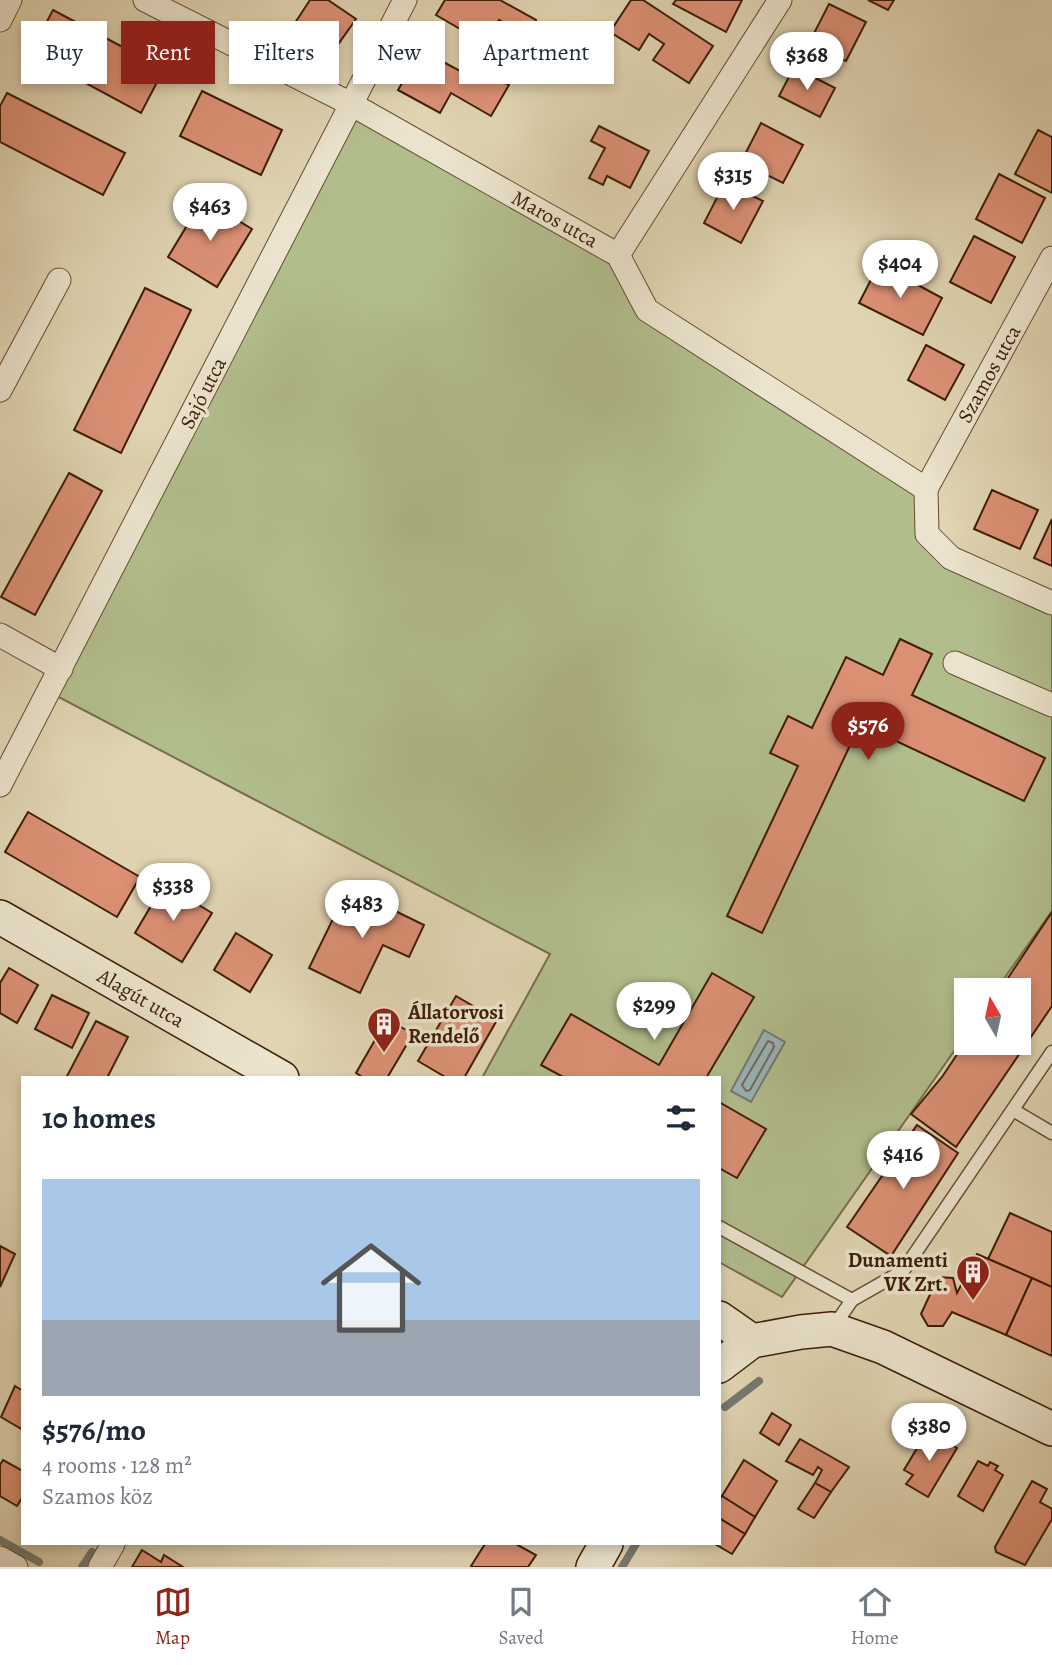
<!DOCTYPE html>
<meta charset="utf-8">
<style>
:root{--surface:#fff;--page:#f6f6f7;--text:#1f2937;--muted:#747a83;--line:#e0e1e3;--accent:#8f2418}
body{margin:0;font-family:Alegreya,serif;background:var(--page);color:var(--text);height:100vh;display:flex;flex-direction:column;font-size:26px;white-space:nowrap}
*{box-sizing:border-box;margin:0}
p{font-size:23px;color:var(--muted)}
.icon{flex:none;width:38px;height:38px;fill:none;stroke:currentColor;stroke-width:2;stroke-linecap:round;stroke-linejoin:round}
.map{position:relative;flex:1;overflow:hidden}
.sheet{position:absolute;left:21px;top:1076px;width:700px;height:469px;display:flex;flex-direction:column;background:var(--surface);border-radius:0px;box-shadow:0 4px 10px #0003}
.sheet>*{flex:none}
.top-card{position:absolute;left:21px;top:21px;width:700px;height:63px;display:flex;gap:14px}
.needle{width:46px;rotate:351deg}
.tools{position:absolute;left:954px;top:978px;display:grid;gap:14px}
.tools a{display:grid;place-items:center;width:77px;height:77px;border-radius:0px;background:var(--surface);box-shadow:0 4px 10px #0003;font-size:35px}
.price{position:absolute;translate:-50% -60px;padding:0 16px;border-radius:24px;background:#fff;color:#222;font-size:23px;line-height:46px;filter:drop-shadow(0 2px 4px #0008)}
.price::after{content:'';position:absolute;left:50%;top:42px;width:21px;height:16px;margin-left:-10px;background:inherit;clip-path:polygon(0 0,100% 0,50% 100%)}
.price.current{background:var(--accent);color:#fff}
ul{padding:0;list-style:none}
li{display:grid;align-content:center;gap:14px;height:371px;padding:0 21px}
li span{display:grid;place-items:center;height:217px;border-radius:0px;color:#555}
li>.icon{margin-inline-start:auto}
span .icon{width:126px;height:126px;fill:#fffc;stroke-width:1}
li b{font-size:30px}
h2{display:flex;justify-content:space-between;align-items:center;height:84px;padding:0 21px;font-size:30px}
.pill{padding:0 24px;border-radius:0px;background:var(--surface);box-shadow:0 4px 10px #0003;font-size:24px;line-height:63px}
.pill.current{background:var(--accent);color:#fff}
.tabs{display:flex;justify-content:space-around;align-items:center;height:98px;border-top:2px solid var(--line);background:var(--surface);font-size:19px;color:var(--muted)}
.tabs a{display:grid;justify-items:center;gap:4px}
.tabs .current{color:var(--accent)}
.map>svg:first-child{display:block}
</style>
<div class="map">
<svg width="1052" height="1567" viewBox="0 0 1052 1567">
<rect width="100%" height="100%" fill="#e0d4b2"/>
<filter id="stains"><feTurbulence type="fractalNoise" baseFrequency=".00286" numOctaves="4"/><feColorMatrix values="0 0 0 0 .2 0 0 0 0 .09 0 0 0 0 .02 0 0 0 .5 -.17"/></filter>
<radialGradient id="worn" r=".72"><stop offset=".6" stop-color="#630" stop-opacity="0"/><stop offset="1" stop-color="#630" stop-opacity=".3"/></radialGradient>
<path fill="#b2bd8c" stroke="#786e4a" stroke-width="2" d="M351 104 618 255 647 310 926 489 927 534 1052 603V911L996 990H966V1034L782 1297 719 1262V1078H482L550 954 49 692Z"/>
<path fill="#9ab5b8" stroke="#757971" stroke-width="2" d="M764 1030 785 1042 751 1102 731 1091Z"/>
<g fill="none" stroke-linecap="round" stroke-linejoin="round">
<path stroke="#6c6a60" stroke-width="2" d="M768 1041 773 1043 774 1047 750 1090 746 1091 742 1085Z"/>
<g stroke="#757971" stroke-width="8">
<path d="M725 1407 759 1381"/>
<path d="M0 1540 39 1562"/>
<path d="M82 1567 92 1552"/>
<path d="M622 1567 636 1544"/>
</g>
</g>
<g fill="#db9074" stroke="#3e1e07" stroke-width="2">
<path d="M310 0H328L356 19 332 53 293 26Z"/>
<path d="M445 0H500L536 20 527 36 499 20 486 44 436 15Z"/>
<path d="M631 0H643L713 46 689 83 653 60 664 44 649 34 639 50 610 32Z"/>
<path d="M676 0H742L726 32 673 4Z"/>
<path d="M868 0H894L888 10Z"/>
<path d="M829 4 866 22 846 61 810 41Z"/>
<path d="M53 10 164 69 141 113 30 53Z"/>
<path d="M421 50 473 78 479 69 509 85 491 116 451 93 440 113 398 90Z"/>
<path d="M794 67 835 88 820 117 779 96Z"/>
<path d="M202 91 282 130 261 175 180 136Z"/>
<path d="M7 93 125 153 103 195 0 142V106Z"/>
<path d="M761 123 803 145 783 183 741 162Z"/>
<path d="M599 126 649 151 630 188 607 176 603 185 589 178 605 148 591 141Z"/>
<path d="M1038 130 1052 137V193L1015 174Z"/>
<path d="M999 174 1045 198 1022 243 976 219Z"/>
<path d="M725 182 763 201 741 243 704 223Z"/>
<path d="M203 199 252 229 217 287 168 257Z"/>
<path d="M974 236 1015 257 991 303 950 282Z"/>
<path d="M879 264 942 298 923 335 859 303Z"/>
<path d="M145 288 191 310 121 453 74 430Z"/>
<path d="M926 345 964 365 945 400 908 380Z"/>
<path d="M69 473 102 491 35 615 1 597Z"/>
<path d="M992 490 1038 510 1020 549 974 529Z"/>
<path d="M1052 519V566L1034 558Z"/>
<path d="M900 639 932 654 912 695 1045 758 1024 801 860 724 762 933 727 916 798 766 770 753 788 716 812 728 846 657 883 675Z"/>
<path d="M28 812 140 877 117 917 5 852Z"/>
<path d="M164 884 212 913 182 962 135 933Z"/>
<path d="M348 888 424 925 409 957 383 945 360 993 309 968Z"/>
<path d="M1052 912V1006L956 1147 911 1114 942 1077 966 1041 1018 1043V990H1000Z"/>
<path d="M236 933 272 955 250 992 214 970Z"/>
<path d="M9 968 38 985 17 1023 0 1013V983Z"/>
<path d="M712 973 754 997 706 1078H565L541 1065 571 1014 659 1065Z"/>
<path d="M52 995 89 1013 72 1048 35 1029Z"/>
<path d="M456 996 497 1020 464 1078H447L418 1061Z"/>
<path d="M387 1019 413 1034 387 1078H364L356 1073Z"/>
<path d="M96 1021 128 1037 107 1078H66Z"/>
<path d="M719 1102 766 1129 737 1178 719 1168Z"/>
<path d="M917 1125 958 1153 891 1256 847 1227Z"/>
<path d="M1010 1213 1052 1232V1287L988 1259Z"/>
<path d="M0 1246 15 1254 0 1287Z"/>
<path d="M977 1254 1032 1278 1006 1335 952 1312 943 1326H928L921 1314 938 1277 953 1278 957 1293Z"/>
<path d="M1032 1278 1052 1287V1356L1006 1335Z"/>
<path d="M15 1386 23 1391V1430L1 1417Z"/>
<path d="M772 1413 791 1425 779 1445 760 1433Z"/>
<path d="M928 1430 957 1448 928 1497 906 1484 913 1475 904 1470Z"/>
<path d="M800 1439 849 1467 831 1492 815 1483 822 1470 818 1467 813 1475 786 1461Z"/>
<path d="M3 1460 23 1471V1496L17 1506 0 1496V1465Z"/>
<path d="M744 1460 777 1481 755 1517 722 1496Z"/>
<path d="M978 1461 988 1466 990 1462 998 1466 995 1470 1003 1475 983 1511 958 1496Z"/>
<path d="M1032 1481 1047 1489 1040 1502 1052 1509V1519L1025 1565 996 1552 995 1547Z"/>
<path d="M815 1483 831 1492 814 1518 798 1509Z"/>
<path d="M722 1496 755 1517 745 1534 719 1518V1500Z"/>
<path d="M719 1518 745 1534 732 1554 715 1544H719Z"/>
<path d="M485 1544H516L536 1555 528 1567H473L471 1566Z"/>
<path d="M142 1550 161 1562 164 1555 183 1567H132Z"/>
</g>
<g fill="none" stroke-linecap="round" stroke-linejoin="round">
<g stroke="#664c32" stroke-width="15">
<g id="lane">
<path d="M1013 1110 1052 1133"/>
<path d="M719 1227 852 1300 832 1329"/>
<path d="M852 1300 903 1271 1052 1052"/>
</g>
</g>
<g stroke="#664c32" stroke-width="25">
<g id="street">
<path d="M145 0 351 104 618 255 647 310 926 489"/>
<path d="M0 20 10 0"/>
<path d="M618 255 780 0"/>
<path d="M0 390 59 280"/>
<path d="M926 489 1052 258"/>
<path d="M926 489 927 534 951 558 1052 603"/>
<path d="M0 635 61 669"/>
<path d="M955 663 1052 705"/>
<path d="M0 785 405 0"/>
<path d="M0 1558 16 1567"/>
<path d="M100 1567 113 1544"/>
</g>
</g>
<g stroke="#3e1e07" stroke-width="36">
<g id="secondary">
<path d="M0 917 282 1078"/>
<path d="M719 1318 752 1341"/>
<path d="M719 1366 752 1341 801 1332 832 1329 883 1347 1052 1429"/>
<path d="M593 1567 606 1544"/>
</g>
</g>
<use href="#lane" stroke="#ebe3cd" stroke-width="12"/>
<use href="#street" stroke="#ebe3cd" stroke-width="23"/>
<use href="#secondary" stroke="#ebe3cd" stroke-width="33"/>
</g>
<defs>
<g id="building-pin" transform="scale(1.75)"><path d="M0 17L-7.5 6A9.5 9.5 0 1 1 7.5 6Z" fill="#8f2418" stroke="#ebe3cd"/><path d="M-4-6H4V6H1V3H-1V6H-4ZM-2.5-4.3h1.7v1.8h-1.7ZM.8-4.3h1.7v1.8H.8ZM-2.5-1h1.7V.8h-1.7ZM.8-1h1.7V.8H.8Z" fill="#fff"/></g>
</defs>
<g fill-rule="evenodd">
<use href="#building-pin" x="384" y="1024"/>
<use href="#building-pin" x="973" y="1272"/>
</g>
<g text-anchor="middle" dominant-baseline="central" stroke-width="7" stroke-linejoin="round" paint-order="stroke">
<g font-size="21" fill="#3e1e07" stroke="#ebe3cd">
<text transform="translate(555 219) rotate(29)">Maros utca</text>
<text transform="translate(989 374) rotate(-61)">Szamos utca</text>
<text transform="translate(203 393) rotate(-63)">Sajó utca</text>
<text transform="translate(141 998) rotate(30)">Alagút utca</text>
</g>
<g font-size="21" font-weight="bold" fill="#3e1e07" stroke="#ebe3cd" text-anchor="start">
<text x="408" y="1012">Állatorvosi<tspan x="408" dy="24">Rendelő</tspan></text>
<text x="948" y="1260" text-anchor="end">Dunamenti<tspan x="948" dy="24">VK Zrt.</tspan></text>
</g>
</g>
<rect width="100%" height="100%" filter="url(#stains)"/>
<rect width="100%" height="100%" fill="url(#worn)"/>
</svg>
<div class="tools">
<a><svg class="needle" viewBox="-14 -14 28 28"><path d="M0-13l5 13h-10z" fill="#e53935"/><path d="M0 13l5-13h-10z" fill="#747a83"/></svg></a>
</div>
<b class="price" style="left:807px;top:92px">$368</b>
<b class="price" style="left:733px;top:212px">$315</b>
<b class="price" style="left:210px;top:243px">$463</b>
<b class="price" style="left:900px;top:300px">$404</b>
<b class="price current" style="left:868px;top:762px">$576</b>
<b class="price" style="left:173px;top:923px">$338</b>
<b class="price" style="left:362px;top:940px">$483</b>
<b class="price" style="left:654px;top:1042px">$299</b>
<b class="price" style="left:903px;top:1191px">$416</b>
<b class="price" style="left:929px;top:1463px">$380</b>
<div class="top-card">
<a class="pill">Buy</a>
<a class="pill current">Rent</a>
<a class="pill">Filters</a>
<a class="pill">New</a>
<a class="pill">Apartment</a>
</div>
<section class="sheet">
<h2>10 homes<svg class="icon" aria-label="filters" viewBox="0 0 24 24"><path d="M4 7h16M4 17h16"/><circle cx="9" cy="7" r="2"/><circle cx="15" cy="17" r="2"/></svg></h2>
<ul>
<li><span style="background:linear-gradient(#a9c7e8 65%,#9aa5b1 0)"><svg class="icon" aria-label="home" viewBox="0 0 24 24"><path d="M3 11l9-7 9 7M6 9v11h12V9"/></svg></span><div><b>$576/mo</b><p>4 rooms · 128 m²</p><p>Szamos köz</p></div></li>
</ul>
</section>
</div>
<nav class="tabs">
<a class="current"><svg class="icon" aria-label="map" viewBox="0 0 24 24"><path d="M3 6l6-2 6 2 6-2v14l-6 2-6-2-6 2zM9 4v14M15 6v14"/></svg>Map</a>
<a><svg class="icon" aria-label="saved" viewBox="0 0 24 24"><path d="M7 4h10v16l-5-4-5 4z"/></svg>Saved</a>
<a><svg class="icon" aria-label="home" viewBox="0 0 24 24"><path d="M3 11l9-7 9 7M6 9v11h12V9"/></svg>Home</a>
</nav>
